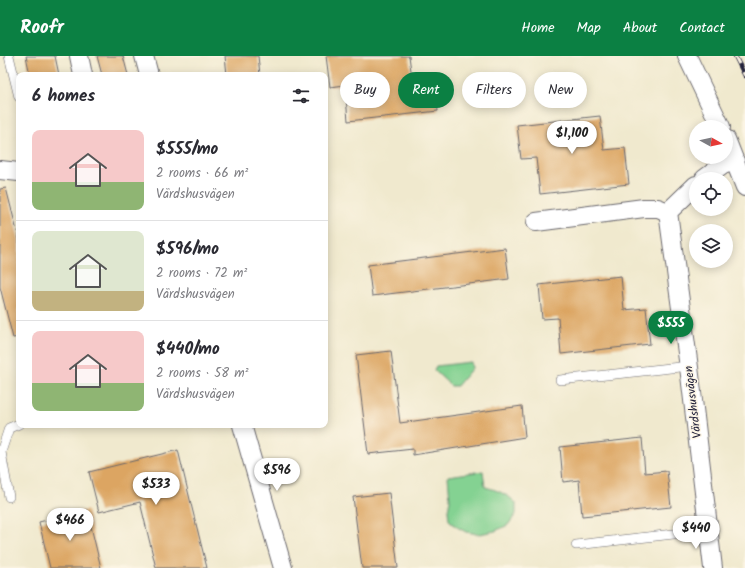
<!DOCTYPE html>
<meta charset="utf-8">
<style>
:root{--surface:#fff;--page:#f2f2f3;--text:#2b2b33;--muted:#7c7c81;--line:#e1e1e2;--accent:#0b8043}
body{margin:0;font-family:Kalam,sans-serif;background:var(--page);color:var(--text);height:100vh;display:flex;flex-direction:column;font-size:15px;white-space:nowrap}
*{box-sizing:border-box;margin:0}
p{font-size:13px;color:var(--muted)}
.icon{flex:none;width:22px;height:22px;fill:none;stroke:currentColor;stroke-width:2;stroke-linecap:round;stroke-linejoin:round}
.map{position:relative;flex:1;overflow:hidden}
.sheet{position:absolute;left:16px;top:16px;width:312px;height:356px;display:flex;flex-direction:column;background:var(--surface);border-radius:8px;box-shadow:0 2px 10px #0003}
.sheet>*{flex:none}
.top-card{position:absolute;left:340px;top:16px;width:345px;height:36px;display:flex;gap:8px}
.needle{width:26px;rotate:98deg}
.buttons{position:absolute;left:689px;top:64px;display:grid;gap:8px}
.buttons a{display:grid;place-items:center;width:44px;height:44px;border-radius:50%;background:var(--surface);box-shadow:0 2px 10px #0003;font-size:20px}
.price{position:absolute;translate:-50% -34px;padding:0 9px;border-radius:14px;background:#fff;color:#222;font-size:13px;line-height:26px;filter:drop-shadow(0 1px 2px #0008)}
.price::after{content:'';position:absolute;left:50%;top:24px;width:12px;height:9px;margin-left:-6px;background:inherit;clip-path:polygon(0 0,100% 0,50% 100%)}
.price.on{background:var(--accent);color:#fff}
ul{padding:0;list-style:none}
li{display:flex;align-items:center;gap:12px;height:100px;padding:0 16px}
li+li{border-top:1px solid var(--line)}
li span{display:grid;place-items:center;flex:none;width:112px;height:80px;border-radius:8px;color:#555}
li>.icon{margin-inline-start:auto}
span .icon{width:48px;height:48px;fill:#fffc;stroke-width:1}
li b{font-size:17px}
h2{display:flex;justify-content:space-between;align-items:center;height:48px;padding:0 16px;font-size:17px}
.tag{padding:0 14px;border-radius:18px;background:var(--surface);box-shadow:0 2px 10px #0003;font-size:14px;line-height:36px}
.tag.on{background:var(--accent);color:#fff}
header{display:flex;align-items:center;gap:24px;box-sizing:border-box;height:56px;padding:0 20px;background:var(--accent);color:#fff}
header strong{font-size:19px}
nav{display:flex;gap:22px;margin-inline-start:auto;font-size:14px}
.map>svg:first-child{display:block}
</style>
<header>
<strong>Roofr</strong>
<nav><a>Home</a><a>Map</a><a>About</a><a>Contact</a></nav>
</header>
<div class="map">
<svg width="745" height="512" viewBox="0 0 745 512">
<rect width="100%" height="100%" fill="#fcf5e5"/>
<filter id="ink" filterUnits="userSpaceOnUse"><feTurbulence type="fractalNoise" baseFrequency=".025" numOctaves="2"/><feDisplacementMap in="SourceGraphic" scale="8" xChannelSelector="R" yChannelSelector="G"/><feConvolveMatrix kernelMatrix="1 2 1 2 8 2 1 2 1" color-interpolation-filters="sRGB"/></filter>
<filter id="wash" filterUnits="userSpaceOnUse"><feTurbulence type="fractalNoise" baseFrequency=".012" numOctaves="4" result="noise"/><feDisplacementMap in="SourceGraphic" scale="16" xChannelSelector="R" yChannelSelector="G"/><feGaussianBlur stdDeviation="0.9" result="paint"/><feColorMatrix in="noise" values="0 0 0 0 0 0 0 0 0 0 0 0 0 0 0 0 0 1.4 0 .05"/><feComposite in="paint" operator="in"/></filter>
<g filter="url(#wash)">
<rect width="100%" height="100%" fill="#f0e9ce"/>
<g fill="#84d292" stroke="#537a66">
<path d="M471 306 472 312 457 330H451L434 314 436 310Z"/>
<path d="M483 415 485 431C497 434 507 438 516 447V458L508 469 495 475 479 478 466 476 457 471 449 464 448 454 450 444 448 420Z"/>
</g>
<g id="blocks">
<g fill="#dca562">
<path d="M26 0H55L59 19H30Z"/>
<path d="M97 0H123L128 19H102Z"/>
<path d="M225 0H258L260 19H227Z"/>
<path d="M326 0H409L412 22 434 20 438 55 348 65 345 29 330 31Z"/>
<path d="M600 60 604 94 625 92 629 128 540 138 536 102 521 103 517 69Z"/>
<path d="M6 132 19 183V281L13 282 0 231V133Z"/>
<path d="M505 192 509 223 372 240 368 209Z"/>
<path d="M621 220 624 254 646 252 650 288 561 298 558 262 542 263 539 229Z"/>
<path d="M391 295 400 367 522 350 525 381 413 399V393L368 398 356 299Z"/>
<path d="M642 382 645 417 667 415 671 451 582 460 579 424 563 426 560 391Z"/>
<path d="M178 394 192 452 207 512H156L140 446 99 456 89 416Z"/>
<path d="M389 437 398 512H362L353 441Z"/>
<path d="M87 454 101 512H50L39 466Z"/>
</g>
</g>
</g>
<g filter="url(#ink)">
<use href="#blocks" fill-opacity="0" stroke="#6a686e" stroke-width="1"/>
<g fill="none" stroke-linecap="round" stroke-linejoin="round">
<g stroke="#6a686e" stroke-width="10">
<g id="lane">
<path d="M9 0 19 41"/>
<path d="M560 324 689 310"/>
<path d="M9 441 1 396 9 372 19 368"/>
<path d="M576 489 709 474"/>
</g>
</g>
<g stroke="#6a686e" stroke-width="20">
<g id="street">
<path d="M79 0 83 19"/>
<path d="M144 0 149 19"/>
<path d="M687 0 721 71"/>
<path d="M726 83 745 131"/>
<path d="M0 114 19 116"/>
<path d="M704 123 723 109 735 105"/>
<path d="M696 129 668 156 690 319 713 512"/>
<path d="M536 166 644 152H658L668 156"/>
<path d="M242 369 283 512"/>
</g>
</g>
<use href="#lane" stroke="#fff" stroke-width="9"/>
<use href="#street" stroke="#fff" stroke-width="18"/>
<g stroke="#22223b" stroke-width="4.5">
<path id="rail" d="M735 0 745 20"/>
</g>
<use href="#rail" stroke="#fcf5e5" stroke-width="3" stroke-dasharray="9" stroke-linecap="butt"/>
</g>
</g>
<g text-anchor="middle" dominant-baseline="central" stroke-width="3" stroke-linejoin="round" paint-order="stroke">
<g font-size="12" fill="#22223b" stroke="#fcf5e5">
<text transform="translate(693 346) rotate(-97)">Värdshusvägen</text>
</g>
</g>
</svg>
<div class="buttons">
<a><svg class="needle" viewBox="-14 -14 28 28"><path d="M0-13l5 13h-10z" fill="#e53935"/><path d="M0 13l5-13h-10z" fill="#7c7c81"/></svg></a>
<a><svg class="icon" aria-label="locate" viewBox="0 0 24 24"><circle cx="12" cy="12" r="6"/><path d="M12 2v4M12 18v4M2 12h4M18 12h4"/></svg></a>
<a><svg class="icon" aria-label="layers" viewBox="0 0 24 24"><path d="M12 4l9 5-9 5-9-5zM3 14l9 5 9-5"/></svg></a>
</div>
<b class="price" style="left:572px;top:99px">$1,100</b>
<b class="price on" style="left:671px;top:289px">$555</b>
<b class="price" style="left:277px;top:436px">$596</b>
<b class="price" style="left:156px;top:450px">$533</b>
<b class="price" style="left:70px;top:486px">$466</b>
<b class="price" style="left:696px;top:494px">$440</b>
<div class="top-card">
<a class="tag">Buy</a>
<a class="tag on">Rent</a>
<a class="tag">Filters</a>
<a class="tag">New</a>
</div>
<section class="sheet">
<h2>6 homes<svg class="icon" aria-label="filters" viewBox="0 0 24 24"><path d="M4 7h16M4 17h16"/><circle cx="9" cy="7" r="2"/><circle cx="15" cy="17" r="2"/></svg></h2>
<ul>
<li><span style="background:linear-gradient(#f6c9c9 65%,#8fb573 0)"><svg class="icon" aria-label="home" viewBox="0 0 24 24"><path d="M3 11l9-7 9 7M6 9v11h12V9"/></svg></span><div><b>$555/mo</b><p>2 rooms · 66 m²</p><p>Värdshusvägen</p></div></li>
<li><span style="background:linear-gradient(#dfe7d0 75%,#c2b280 0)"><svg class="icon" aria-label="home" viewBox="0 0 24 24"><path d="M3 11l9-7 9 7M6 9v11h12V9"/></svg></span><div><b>$596/mo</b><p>2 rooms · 72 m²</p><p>Värdshusvägen</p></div></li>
<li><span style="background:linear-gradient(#f6c9c9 65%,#8fb573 0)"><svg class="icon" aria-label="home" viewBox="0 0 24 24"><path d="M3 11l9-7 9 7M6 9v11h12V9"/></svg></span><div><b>$440/mo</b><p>2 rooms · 58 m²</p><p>Värdshusvägen</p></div></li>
</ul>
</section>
</div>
